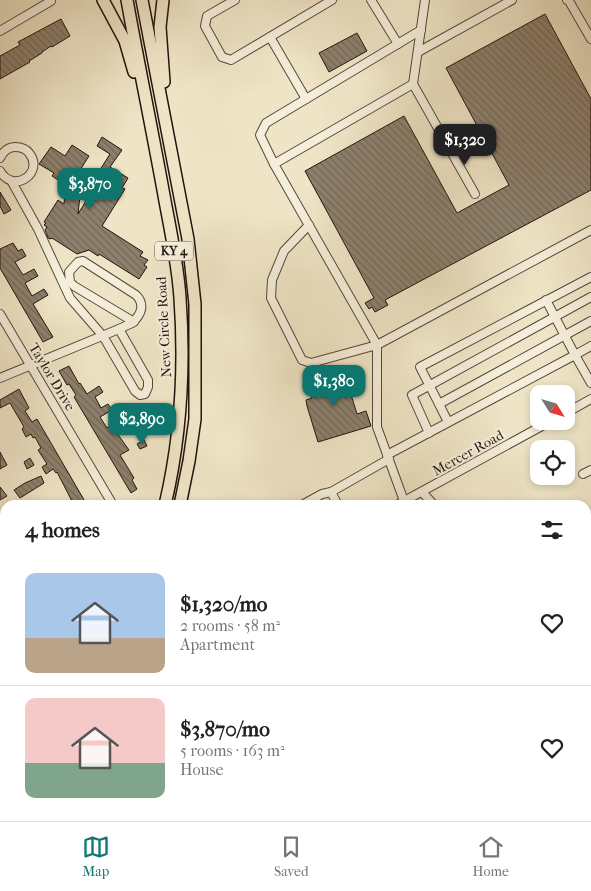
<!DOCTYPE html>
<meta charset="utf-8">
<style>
:root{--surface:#fff;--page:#f2f2f2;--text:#222;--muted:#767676;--line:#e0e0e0;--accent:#0f766e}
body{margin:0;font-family:"IM FELL French Canon",serif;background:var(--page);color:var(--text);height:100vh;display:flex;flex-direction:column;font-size:19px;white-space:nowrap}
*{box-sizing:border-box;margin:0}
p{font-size:16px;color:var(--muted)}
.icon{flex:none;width:28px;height:28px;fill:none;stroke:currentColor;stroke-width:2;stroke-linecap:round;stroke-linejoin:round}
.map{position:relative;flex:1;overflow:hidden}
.details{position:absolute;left:0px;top:500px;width:591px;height:321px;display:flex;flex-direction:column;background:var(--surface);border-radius:15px 15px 0 0;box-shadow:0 2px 8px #0003}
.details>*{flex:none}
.needle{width:32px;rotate:127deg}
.buttons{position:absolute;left:530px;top:385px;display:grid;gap:10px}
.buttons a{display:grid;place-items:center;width:45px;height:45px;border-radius:10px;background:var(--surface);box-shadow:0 2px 8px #0003;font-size:25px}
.price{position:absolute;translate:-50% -42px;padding:0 11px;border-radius:10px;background:var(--accent);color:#fff;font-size:16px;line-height:32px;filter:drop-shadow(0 1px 2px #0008)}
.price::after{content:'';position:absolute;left:50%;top:30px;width:15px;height:11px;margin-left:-8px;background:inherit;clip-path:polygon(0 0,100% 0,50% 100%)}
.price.current{background:#222;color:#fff}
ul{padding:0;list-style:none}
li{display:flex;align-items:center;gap:15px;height:125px;padding:0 25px}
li+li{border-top:1px solid var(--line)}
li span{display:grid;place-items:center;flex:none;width:140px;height:100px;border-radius:10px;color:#555}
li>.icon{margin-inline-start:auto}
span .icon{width:60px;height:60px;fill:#fffc;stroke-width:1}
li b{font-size:21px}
h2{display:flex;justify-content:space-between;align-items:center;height:60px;padding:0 25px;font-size:21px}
.dock{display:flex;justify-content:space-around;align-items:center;height:70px;border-top:1px solid var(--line);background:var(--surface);font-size:14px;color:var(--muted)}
.dock a{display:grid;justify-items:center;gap:2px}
.dock .current{color:var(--accent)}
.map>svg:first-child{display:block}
</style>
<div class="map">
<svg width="591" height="821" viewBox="0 0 591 821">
<defs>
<pattern id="building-back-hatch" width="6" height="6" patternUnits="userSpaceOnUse" patternTransform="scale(1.25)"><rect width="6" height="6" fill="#8d806d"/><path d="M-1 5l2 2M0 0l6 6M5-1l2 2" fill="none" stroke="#736858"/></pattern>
</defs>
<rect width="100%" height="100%" fill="#efe5c6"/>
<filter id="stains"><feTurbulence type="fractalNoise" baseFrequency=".004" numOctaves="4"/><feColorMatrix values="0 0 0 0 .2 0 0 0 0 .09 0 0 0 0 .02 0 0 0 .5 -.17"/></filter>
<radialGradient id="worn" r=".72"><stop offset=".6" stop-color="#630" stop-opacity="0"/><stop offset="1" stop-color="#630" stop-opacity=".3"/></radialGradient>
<g fill="url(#building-back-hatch)" stroke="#23130c">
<path d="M545 14 591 99V190L385 300 388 305 375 312 372 307 369 309 365 303 374 298 305 171 404 116 457 213 509 185 446 68Z"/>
<path d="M61 19 70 36 52 47 51 46 42 52V53L29 61 30 62 0 79V56L20 45 18 42Z"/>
<path d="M357 33 367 51 329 72 319 53Z"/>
<path d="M102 137 122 150 110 167 128 178 122 188 125 189 102 226 143 252 140 256 148 260 144 265 147 267 139 279 99 254 98 256 89 250 77 254 52 238 51 239 48 238 45 230 47 227 44 225 46 223 44 222 58 200 64 204 66 185 52 176 54 173 39 164 51 147 65 156 72 145 89 156 73 181 81 186 78 214 102 175 98 173 110 154 97 146Z"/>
<path d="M0 192 11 210 4 214 0 206Z"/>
<path d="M13 243 18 251 22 249 26 256 15 262 23 275 34 269 38 276 25 283 32 296 44 289 48 295 33 304 53 337 43 342 0 268V249Z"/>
<path d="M69 366 79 384 80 383 87 394 99 386 103 392 95 397 101 408 108 404 112 410 100 417 107 428 111 425 129 450 120 455 134 478 132 480 137 489 131 493 74 397 76 395 69 384 67 385 59 371Z"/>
<path d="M343 369 357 414 366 411 371 426 318 442 307 406 306 400 312 398 306 381Z"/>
<path d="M19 389 29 408 25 411 32 422 37 419 87 505H74L57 472 56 473 53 469 46 474 42 467 47 464 38 450 41 448 35 437 33 438 31 434 26 437 22 429 24 427 10 403 0 408V400Z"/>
<path d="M144 440 147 446 140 449 137 444Z"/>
<path d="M0 452 7 465 0 469Z"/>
<path d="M30 458 34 465 27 469 24 462Z"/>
<path d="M41 476 44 483 20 498 14 490 25 483Z"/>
<path d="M0 487 7 496 0 500Z"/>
</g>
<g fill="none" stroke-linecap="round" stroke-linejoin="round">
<g stroke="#56483a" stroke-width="10">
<g id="minor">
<path d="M235 0 207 16 205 26 222 57 231 60 332 0"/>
<path d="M371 0 398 44"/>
<path d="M425 0 413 84 274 164 377 345 591 230"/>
<path d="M567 0 569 1 591 39"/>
<path d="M0 31 51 1"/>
<path d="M270 37 306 99"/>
<path d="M418 52 512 0"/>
<path d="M413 84 475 194"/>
<path d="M0 158C3 152 8 147 15 147 21 147 26 149 29 153 45 172 14 195 0 171"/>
<path d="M274 164 260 135 266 123 421 30"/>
<path d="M12 182 38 229 70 298 103 336 135 391 140 395 145 394 148 387V380L119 329"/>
<path d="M309 225 284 251 272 280 271 298 302 360 311 363 377 345V427L404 501"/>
<path d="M546 300 575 355 591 346"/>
<path d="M0 314 113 505"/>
<path d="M0 378 119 329 132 323C142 314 145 304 136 295L83 261 78 262 69 272 70 282 74 286 134 322"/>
<path d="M439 404 420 367 591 277"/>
<path d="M566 413 591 399"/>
<path d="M448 422 439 404 591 321"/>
<path d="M429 433 412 395 591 297"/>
<path d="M387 455 575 355 591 383"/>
<path d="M583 474 591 470"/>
<path d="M331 492 338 505"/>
<path d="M422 492 434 505"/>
<path d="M302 505 322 494 331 492 389 459"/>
<path d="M397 505 551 421"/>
<path d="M0 559 5 568"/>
<path d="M586 664 591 668"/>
<path d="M586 683 591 679"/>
<path d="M586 710 591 706"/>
<path d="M586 738 591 734"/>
<path d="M0 760 5 754"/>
<path d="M586 766 591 761"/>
<path d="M586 780 591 785"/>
<path d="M588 796 591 794"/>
<path d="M394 816 398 821"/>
<path d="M424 816 429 821"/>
<path d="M55 821 59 816"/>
<path d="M90 821 95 816"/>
<path d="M123 821 128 816"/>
</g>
</g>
<g stroke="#23130c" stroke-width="14">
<g id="highway">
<path d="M103 0 125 41 134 72"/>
<path d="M127 0C139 67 153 134 165 201 171 233 178 266 180 298 185 368 181 437 165 505"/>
<path d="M142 0 188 239 195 304V419L189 461 180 505"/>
<path d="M163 0 160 27 164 82"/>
<path d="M0 809 5 803"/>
<path d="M8 821 12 816"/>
</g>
</g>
<use href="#minor" stroke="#f5eeda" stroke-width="8"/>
<use href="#highway" stroke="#efe5c6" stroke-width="11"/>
</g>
<g text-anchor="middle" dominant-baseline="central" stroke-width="4.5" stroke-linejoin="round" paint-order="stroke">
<rect fill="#f5eeda" stroke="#62554a" stroke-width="1" x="155" y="241.5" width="38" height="19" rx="4"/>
<g font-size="12" font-weight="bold" fill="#23130c">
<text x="174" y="251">KY 4</text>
</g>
<g font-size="14" fill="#23130c" stroke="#f5eeda">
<text transform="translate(164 327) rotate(-93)">New Circle Road</text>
<text transform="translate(52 377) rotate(59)">Taylor Drive</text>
<text transform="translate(468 453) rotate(-29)">Mercer Road</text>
</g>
</g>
<rect width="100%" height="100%" filter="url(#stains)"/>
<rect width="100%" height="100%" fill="url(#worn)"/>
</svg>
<div class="buttons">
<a><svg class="needle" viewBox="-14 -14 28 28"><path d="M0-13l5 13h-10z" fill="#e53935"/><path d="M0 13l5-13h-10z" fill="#767676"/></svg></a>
<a><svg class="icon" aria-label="locate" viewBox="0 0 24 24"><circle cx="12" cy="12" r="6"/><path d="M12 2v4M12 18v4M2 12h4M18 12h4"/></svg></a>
</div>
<b class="price current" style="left:465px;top:166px">$1,320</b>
<b class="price" style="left:90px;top:210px">$3,870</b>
<b class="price" style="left:334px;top:407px">$1,380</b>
<b class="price" style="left:142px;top:445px">$2,890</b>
<section class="details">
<h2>4 homes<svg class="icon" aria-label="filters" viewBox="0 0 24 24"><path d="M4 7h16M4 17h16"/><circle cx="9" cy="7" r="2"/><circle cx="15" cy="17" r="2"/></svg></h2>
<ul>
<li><span style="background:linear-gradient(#a9c7e8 65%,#b9a48a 0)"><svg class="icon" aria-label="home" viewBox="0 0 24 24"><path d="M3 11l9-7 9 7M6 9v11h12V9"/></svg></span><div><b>$1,320/mo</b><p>2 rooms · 58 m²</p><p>Apartment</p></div><svg class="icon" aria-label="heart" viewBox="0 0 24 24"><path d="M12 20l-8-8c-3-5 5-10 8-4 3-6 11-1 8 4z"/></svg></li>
<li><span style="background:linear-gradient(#f6c9c9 65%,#7fa58c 0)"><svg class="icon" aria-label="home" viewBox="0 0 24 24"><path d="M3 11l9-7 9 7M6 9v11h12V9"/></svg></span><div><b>$3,870/mo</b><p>5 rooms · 163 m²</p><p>House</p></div><svg class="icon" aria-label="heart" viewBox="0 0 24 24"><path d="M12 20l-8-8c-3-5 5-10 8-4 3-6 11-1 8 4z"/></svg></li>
</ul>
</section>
</div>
<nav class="dock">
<a class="current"><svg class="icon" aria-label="map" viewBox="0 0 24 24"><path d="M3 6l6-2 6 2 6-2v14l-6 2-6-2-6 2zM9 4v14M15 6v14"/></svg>Map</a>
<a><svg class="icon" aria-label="saved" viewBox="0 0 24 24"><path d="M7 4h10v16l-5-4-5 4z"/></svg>Saved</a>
<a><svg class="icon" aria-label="home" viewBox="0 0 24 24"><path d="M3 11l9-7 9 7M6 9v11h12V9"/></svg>Home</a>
</nav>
